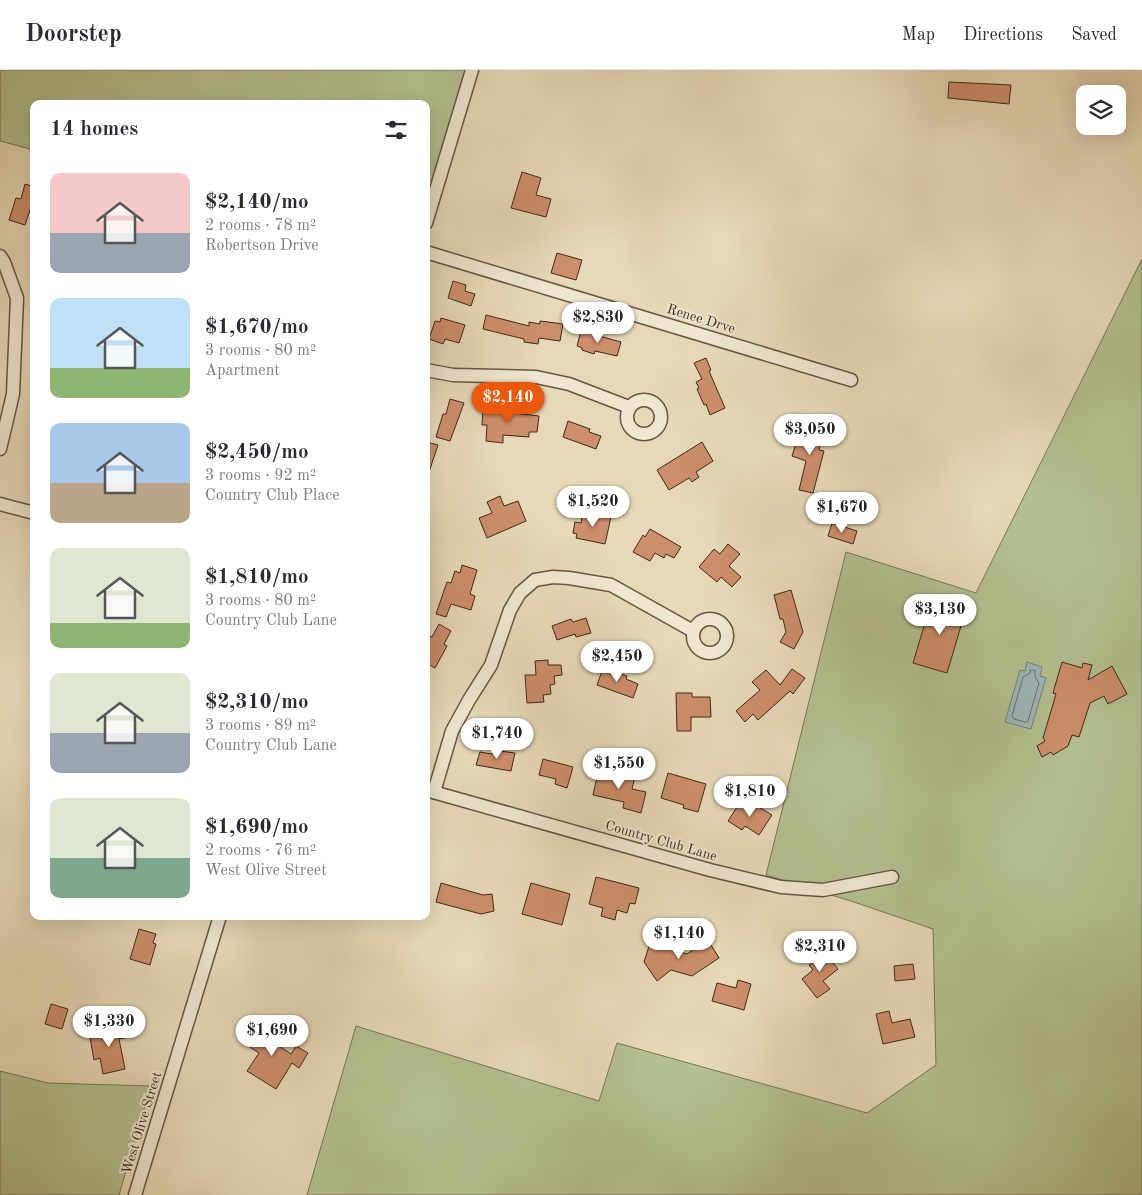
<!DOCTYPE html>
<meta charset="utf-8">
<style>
:root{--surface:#fff;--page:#f2f2f3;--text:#2b2b33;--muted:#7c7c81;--line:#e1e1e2;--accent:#ea580c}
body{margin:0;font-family:"Old Standard TT",serif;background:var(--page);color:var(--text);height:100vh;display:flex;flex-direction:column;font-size:19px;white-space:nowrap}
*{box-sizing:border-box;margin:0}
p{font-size:16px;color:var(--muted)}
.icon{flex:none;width:28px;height:28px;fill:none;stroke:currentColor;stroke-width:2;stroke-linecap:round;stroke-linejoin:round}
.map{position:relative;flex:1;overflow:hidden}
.panel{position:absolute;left:30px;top:30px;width:400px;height:820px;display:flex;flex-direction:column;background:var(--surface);border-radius:10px;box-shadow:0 5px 20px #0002}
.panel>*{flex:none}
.controls{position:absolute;left:1076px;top:15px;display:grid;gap:10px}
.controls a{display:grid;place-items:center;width:50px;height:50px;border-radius:10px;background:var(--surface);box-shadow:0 5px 20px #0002;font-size:25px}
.price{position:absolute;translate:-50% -42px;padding:0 11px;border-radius:18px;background:#fff;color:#222;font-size:16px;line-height:32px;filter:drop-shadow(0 1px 2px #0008)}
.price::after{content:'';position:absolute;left:50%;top:30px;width:15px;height:11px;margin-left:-8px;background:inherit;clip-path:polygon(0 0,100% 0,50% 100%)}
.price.on{background:var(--accent);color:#fff}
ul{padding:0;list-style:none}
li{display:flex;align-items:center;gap:15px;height:125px;padding:0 20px}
li span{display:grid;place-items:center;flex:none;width:140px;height:100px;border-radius:10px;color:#555}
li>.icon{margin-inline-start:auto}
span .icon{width:60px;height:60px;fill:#fffc;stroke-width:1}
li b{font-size:21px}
h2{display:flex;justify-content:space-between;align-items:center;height:60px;padding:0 20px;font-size:21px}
header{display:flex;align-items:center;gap:30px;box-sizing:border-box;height:70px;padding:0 25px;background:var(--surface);border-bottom:1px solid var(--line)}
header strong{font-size:24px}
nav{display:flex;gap:28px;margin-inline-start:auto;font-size:18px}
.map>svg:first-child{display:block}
</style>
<header>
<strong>Doorstep</strong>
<nav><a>Map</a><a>Directions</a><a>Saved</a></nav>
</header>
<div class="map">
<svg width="1142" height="1125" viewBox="0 0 1142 1125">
<rect width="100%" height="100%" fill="#e7d9b7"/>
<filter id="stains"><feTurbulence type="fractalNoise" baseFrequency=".004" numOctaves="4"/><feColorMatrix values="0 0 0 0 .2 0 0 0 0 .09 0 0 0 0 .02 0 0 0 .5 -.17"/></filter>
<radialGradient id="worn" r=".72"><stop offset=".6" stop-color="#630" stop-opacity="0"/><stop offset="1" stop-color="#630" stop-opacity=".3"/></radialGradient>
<g fill="#b3c090" stroke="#787455">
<path d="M0 0H472L434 127 426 126V34H34V80L0 71Z"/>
<path d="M1142 189V1125H307L356 956 599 1031 617 973 867 1043 936 995 933 859 854 832 766 805 846 482 976 523Z"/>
<path d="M0 1001 48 1013 151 1016 119 1125H0Z"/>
</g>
<path fill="#9db7bb" stroke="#767e7b" d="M1027 592 1042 597 1040 606 1046 608 1031 659 1005 652 1020 600 1025 601Z"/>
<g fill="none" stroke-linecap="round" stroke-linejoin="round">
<path stroke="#6c706a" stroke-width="1" d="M1031 600H1035V607L1039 613 1028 651 1025 652 1014 649 1012 646 1023 607 1029 604Z"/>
</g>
<g fill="#cd8e6b" stroke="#3c281a">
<path d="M949 12 1011 15 1009 34 948 28Z"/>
<path d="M522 102 541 108 536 125 551 129 546 147 511 138Z"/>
<path d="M25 114 34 117V134H32L25 155 9 150 16 128 21 129Z"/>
<path d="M557 183 582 190 576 210 551 203Z"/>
<path d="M453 211 466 215 465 221 475 224 471 236 448 228Z"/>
<path d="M486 245 529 256V252L540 254V251L563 254 560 271 539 268 538 274 524 272V269L483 259Z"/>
<path d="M441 248 465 255 459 273 445 269 443 274 429 269 435 251 440 252Z"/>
<path d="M581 261 621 272 617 286 595 281 594 284 582 280V278L577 276Z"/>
<path d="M706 288 711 300 709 301 725 338 710 345 706 334 704 335 697 319 699 318 696 312 702 309 694 293Z"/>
<path d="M450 329 464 333 450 371 436 367 443 344H446Z"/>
<path d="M490 337 505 338 504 342 539 346 537 362H529V367L503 365V373L486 371 487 355H482L483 339 489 340Z"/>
<path d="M568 351 590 359 589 362 601 366 596 379 563 367Z"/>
<path d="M810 353 825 357 819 380 824 381 813 423 799 420 806 391 792 386 797 370 804 372Z"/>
<path d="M426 372 438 375 428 405H426Z"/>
<path d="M702 372 713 391 696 402 699 407 692 412 689 408 669 420 657 400Z"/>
<path d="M500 426 504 436 518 431 526 451 487 468 479 448 492 443 487 432Z"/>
<path d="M583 441 611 447 605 474 576 468 577 464 573 463 575 452 581 453Z"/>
<path d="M832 453 857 461 853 474 828 466Z"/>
<path d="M650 459 681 477 674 488 666 484 664 488 655 483 650 491 633 482 643 465 645 467Z"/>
<path d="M728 474 740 484 729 496 741 507 732 517 721 507 717 512 699 497 714 479 720 484Z"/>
<path d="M462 495 477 500 470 524 475 526 471 540 451 534 446 547 436 544 447 512 451 513 455 501 460 503Z"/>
<path d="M791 520 803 562 794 579 780 572 786 562 783 549H780L774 525Z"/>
<path d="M932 529 966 539 947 603 913 593Z"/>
<path d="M586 548 591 563 576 567 575 564 557 570 552 556 571 549 573 552Z"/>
<path d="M439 554 451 561 444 574 447 576 435 598 426 593V572L430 566 432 567Z"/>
<path d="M548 590V595H561L562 605 554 606 555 614 550 615 551 624 543 625 544 632 527 633 525 605H536L535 591Z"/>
<path d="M1062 592 1082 598 1083 593 1092 595 1088 610 1112 596 1127 624 1108 634 1104 626 1090 633 1079 667 1072 665 1068 676 1053 685 1051 682 1042 687 1037 676 1045 671 1043 668 1056 624 1053 623Z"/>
<path d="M603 598 627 606 626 609 638 614 633 628 597 615Z"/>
<path d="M792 599 805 608 793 624 790 621 758 650 753 644 745 652 736 641 760 620 752 612 766 600 780 615Z"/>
<path d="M676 623H692V627H710L711 647H691V661H677Z"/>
<path d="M493 680 515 683 511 701 476 695 480 682 492 684Z"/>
<path d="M543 689 573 697 567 718 555 714 556 709 539 705Z"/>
<path d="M599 698 635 707 632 719 646 722 641 743 623 738 624 732 593 725Z"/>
<path d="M668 703 706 714 698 742 683 738 684 735 661 728Z"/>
<path d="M741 731 752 738 754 734 772 745 759 765 745 756 742 760 728 751Z"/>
<path d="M596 807 639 818 635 834 630 833 627 843 617 840 615 850 601 846 603 838 589 834Z"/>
<path d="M441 813 483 825 492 824 494 841 481 844 436 832Z"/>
<path d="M531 813 570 824 562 855 522 844Z"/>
<path d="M139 859 156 864 153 873 156 874 150 895 130 889Z"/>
<path d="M708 870 719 888 692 906 671 900 657 911 644 892 650 873 687 884Z"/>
<path d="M821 878 838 899 823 911 830 919 817 928 802 909 813 900 809 895 814 892 810 887Z"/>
<path d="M913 894 915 909 895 911 894 896Z"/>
<path d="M738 910 751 914 744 940 712 931 717 913 736 918Z"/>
<path d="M51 934 68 939 62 959 45 954Z"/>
<path d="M889 941 892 953 910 949 915 967 883 974 876 944Z"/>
<path d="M259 952 278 964 273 972 291 984 296 976 308 983 299 998 292 993 276 1019 247 1001 259 983 245 974Z"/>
<path d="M126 955 129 967 119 969 125 999 103 1004 100 988 94 990 89 962Z"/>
</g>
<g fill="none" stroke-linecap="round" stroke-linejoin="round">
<g stroke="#675441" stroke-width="15">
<g id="minor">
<path d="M426 153 472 0"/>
<path d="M426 182 851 310"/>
<path d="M0 186 4 192 17 228 13 324 0 379"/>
<path d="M426 300 453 305 536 307 569 314 629 337"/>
<circle cx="644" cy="347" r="17"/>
<path d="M0 434 34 443"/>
<circle cx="710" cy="566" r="17"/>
<path d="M426 720 710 800 781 817 823 820 892 807"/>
<path d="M434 722 452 661 469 630 491 595 510 540 520 523 535 510 553 507 569 508 611 515 693 561"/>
<path d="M135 1125 220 846"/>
</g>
</g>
<use href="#minor" stroke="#efe6d0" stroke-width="12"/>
</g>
<g text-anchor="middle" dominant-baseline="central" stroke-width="4" stroke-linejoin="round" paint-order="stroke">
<g font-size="14" fill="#3c281a" stroke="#efe6d0">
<text transform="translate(701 249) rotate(17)">Renee Drve</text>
<text transform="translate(661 771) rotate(16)">Country Club Lane</text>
<text transform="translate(142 1053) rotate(-73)">West Olive Street</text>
</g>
</g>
<rect width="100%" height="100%" filter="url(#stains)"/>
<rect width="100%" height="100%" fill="url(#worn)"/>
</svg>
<div class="controls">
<a><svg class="icon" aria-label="layers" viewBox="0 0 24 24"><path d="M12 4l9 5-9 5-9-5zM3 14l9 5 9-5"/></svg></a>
</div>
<b class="price" style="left:598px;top:274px">$2,830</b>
<b class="price on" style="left:508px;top:354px">$2,140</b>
<b class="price" style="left:810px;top:386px">$3,050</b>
<b class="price" style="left:593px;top:458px">$1,520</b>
<b class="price" style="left:842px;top:464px">$1,670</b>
<b class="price" style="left:940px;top:566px">$3,130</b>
<b class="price" style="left:617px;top:613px">$2,450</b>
<b class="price" style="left:497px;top:690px">$1,740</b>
<b class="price" style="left:619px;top:720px">$1,550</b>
<b class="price" style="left:750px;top:748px">$1,810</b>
<b class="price" style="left:679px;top:890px">$1,140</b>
<b class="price" style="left:820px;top:903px">$2,310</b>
<b class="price" style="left:109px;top:978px">$1,330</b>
<b class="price" style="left:272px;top:987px">$1,690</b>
<section class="panel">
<h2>14 homes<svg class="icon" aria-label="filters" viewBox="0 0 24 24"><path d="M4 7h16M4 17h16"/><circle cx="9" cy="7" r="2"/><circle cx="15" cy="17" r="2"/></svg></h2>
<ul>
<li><span style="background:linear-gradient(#f6c9c9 60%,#9aa5b1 0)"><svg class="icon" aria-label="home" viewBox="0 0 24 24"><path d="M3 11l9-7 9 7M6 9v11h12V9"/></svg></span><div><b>$2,140/mo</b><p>2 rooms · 78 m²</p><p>Robertson Drive</p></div></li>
<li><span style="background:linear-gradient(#bfe0f5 70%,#8fb573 0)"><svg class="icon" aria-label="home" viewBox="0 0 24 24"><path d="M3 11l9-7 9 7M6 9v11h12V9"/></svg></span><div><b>$1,670/mo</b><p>3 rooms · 80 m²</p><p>Apartment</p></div></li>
<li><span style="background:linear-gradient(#a9c7e8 60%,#b9a48a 0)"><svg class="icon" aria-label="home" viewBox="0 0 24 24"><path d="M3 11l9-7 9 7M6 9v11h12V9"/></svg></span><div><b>$2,450/mo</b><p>3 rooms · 92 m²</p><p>Country Club Place</p></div></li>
<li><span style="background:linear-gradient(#dfe7d0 75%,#8fb573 0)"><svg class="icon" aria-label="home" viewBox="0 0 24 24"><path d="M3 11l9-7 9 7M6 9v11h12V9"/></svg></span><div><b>$1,810/mo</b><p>3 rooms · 80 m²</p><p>Country Club Lane</p></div></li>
<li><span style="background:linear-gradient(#dfe7d0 60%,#9aa5b1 0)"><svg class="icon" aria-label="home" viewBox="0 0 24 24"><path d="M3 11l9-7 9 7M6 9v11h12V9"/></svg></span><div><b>$2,310/mo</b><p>3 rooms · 89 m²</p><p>Country Club Lane</p></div></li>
<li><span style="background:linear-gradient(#dfe7d0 60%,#7fa58c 0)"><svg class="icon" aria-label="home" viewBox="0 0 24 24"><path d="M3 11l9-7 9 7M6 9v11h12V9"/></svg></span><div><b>$1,690/mo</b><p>2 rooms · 76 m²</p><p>West Olive Street</p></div></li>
</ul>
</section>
</div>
